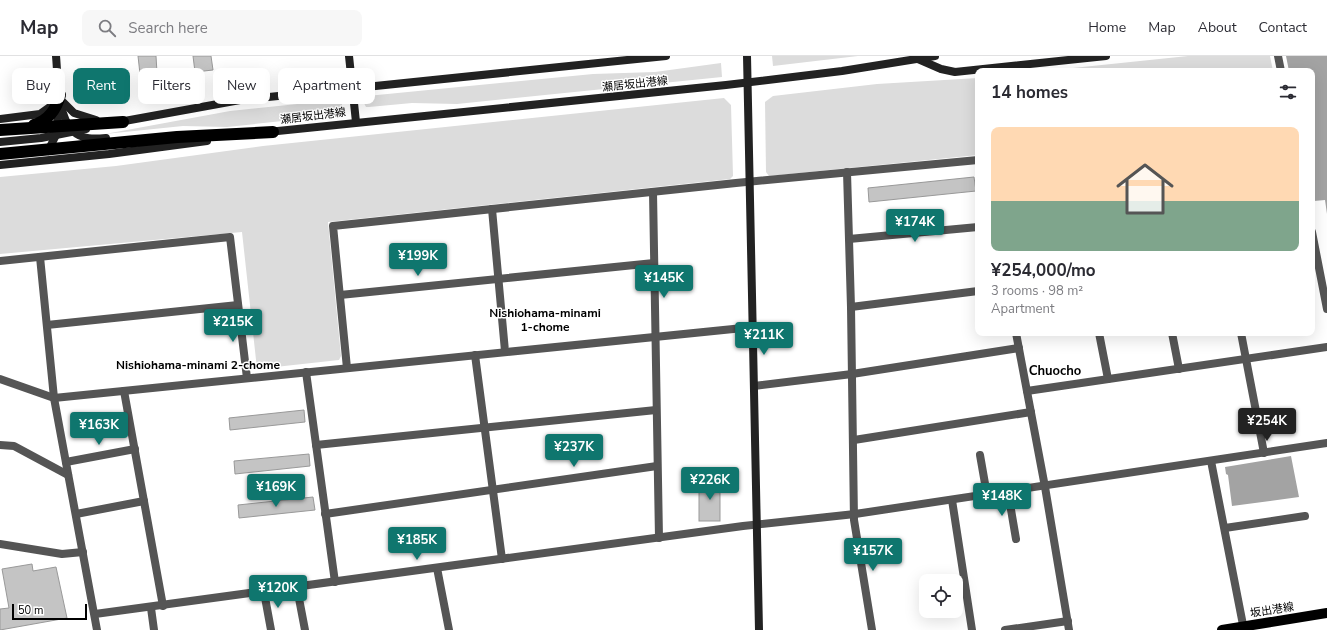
<!DOCTYPE html>
<meta charset="utf-8">
<style>
:root{--surface:#fff;--page:#f7f7f7;--text:#2b2b33;--muted:#7c7c81;--line:#e1e1e2;--accent:#0f766e}
body{margin:0;font-family:"Nunito Sans","Noto Sans JP",sans-serif;background:var(--page);color:var(--text);height:100vh;display:flex;flex-direction:column;font-size:15px;white-space:nowrap}
*{box-sizing:border-box;margin:0}
p{font-size:13px;color:var(--muted)}
.icon{flex:none;width:22px;height:22px;fill:none;stroke:currentColor;stroke-width:2;stroke-linecap:round;stroke-linejoin:round}
.map{position:relative;flex:1;overflow:hidden}
.side{position:absolute;left:975px;top:12px;width:340px;height:268px;display:flex;flex-direction:column;background:var(--surface);border-radius:8px;box-shadow:0 4px 16px #0002}
.side>*{flex:none}
.hud{position:absolute;left:12px;top:12px;width:380px;height:36px;display:flex;gap:8px}
.buttons{position:absolute;left:919px;top:518px;display:grid;gap:8px}
.buttons a{display:grid;place-items:center;width:44px;height:44px;border-radius:8px;background:var(--surface);box-shadow:0 4px 16px #0002;font-size:20px}
.scale{position:absolute;left:12px;bottom:10px;width:75px;box-sizing:border-box;padding-left:4px;border:2px solid #000;border-top:0;font-size:11px;line-height:14px;white-space:nowrap;color:#000;-webkit-text-stroke:3px #fff;paint-order:stroke}
.price{position:absolute;translate:-50% -34px;padding:0 9px;border-radius:4px;background:var(--accent);color:#fff;font-size:13px;line-height:26px;filter:drop-shadow(0 1px 2px #0008)}
.price::after{content:'';position:absolute;left:50%;top:24px;width:12px;height:9px;margin-left:-6px;background:inherit;clip-path:polygon(0 0,100% 0,50% 100%)}
.price.current{background:#222;color:#fff}
ul{padding:0;list-style:none}
li{display:grid;align-content:center;gap:8px;height:212px;padding:0 16px}
li+li{border-top:1px solid var(--line)}
li span{display:grid;place-items:center;height:124px;border-radius:8px;color:#555}
li>.icon{margin-inline-start:auto}
span .icon{width:72px;height:72px;fill:#fffc;stroke-width:1}
li b{font-size:17px}
h2{display:flex;justify-content:space-between;align-items:center;height:48px;padding:0 16px;font-size:17px}
.pill{padding:0 14px;border-radius:8px;background:var(--surface);box-shadow:0 4px 16px #0002;font-size:14px;line-height:36px}
.pill.current{background:var(--accent);color:#fff}
header{display:flex;align-items:center;gap:24px;box-sizing:border-box;height:56px;padding:0 20px;background:var(--surface);border-bottom:1px solid var(--line)}
header strong{font-size:19px}
nav{display:flex;gap:22px;margin-inline-start:auto;font-size:14px}
.search{width:280px;height:36px;background:var(--page);display:flex;align-items:center;gap:10px;box-sizing:border-box;padding:0 14px;border-radius:8px;color:var(--muted);font-size:15px}
.map>svg:first-child{display:block}
</style>
<header>
<strong>Map</strong>
<div class="search"><svg class="icon" aria-label="search" viewBox="0 0 24 24"><circle cx="10" cy="10" r="6"/><path d="M15 15l6 6"/></svg>Search here</div>
<nav><a>Home</a><a>Map</a><a>About</a><a>Contact</a></nav>
</header>
<div class="map">
<svg width="1327" height="574" viewBox="0 0 1327 574">
<rect width="100%" height="100%" fill="#fff"/>
<g fill="#dcdcdc">
<path d="M772 0H858L773 10Z"/>
<path d="M1188 0H1270L1273 15H1044Z"/>
<path d="M721 7 722 21 457 48 412 47 369 51H366L363 45 367 40 593 18 655 16Z"/>
<path d="M978 22V99L769 120 766 116 765 46 773 40 877 28Z"/>
<path d="M724 42 731 49 733 120 730 123 328 166 341 300 339 304 257 313 242 176 0 198V121L116 110 263 90Z"/>
<path d="M336 44 342 47V53L339 59 227 71 183 70 105 78 230 55Z"/>
</g>
<g fill="#a3a3a3">
<path d="M1286 0H1327V158L1325 144 1314 145 1312 135V15H1289Z"/>
<path d="M1291 400 1299 441 1232 450 1228 419 1226 418 1225 411Z"/>
</g>
<g fill="#c4c4c4" stroke="#999">
<path d="M138 0H156L157 17 140 18Z"/>
<path d="M193 0H211L213 14 195 16Z"/>
<path d="M974 121 976 135 869 146 868 132Z"/>
<path d="M304 354 305 366 230 374 229 362Z"/>
<path d="M309 398 310 410 235 418 234 405Z"/>
<rect x="699" y="425" width="21" height="40"/>
<path d="M313 441 315 454 239 462 238 449Z"/>
<path d="M32 508 33 515 56 511 67 562 0 574V553L9 552 2 513Z"/>
</g>
<g fill="none" stroke-linecap="round" stroke-linejoin="round">
<g stroke="#555" stroke-width="8">
<path d="M1278 0 1281 15"/>
<path d="M847 116 851 251 854 464 872 574"/>
<path d="M653 136 659 482"/>
<path d="M492 153 505 295"/>
<path d="M1312 176 1327 253"/>
<path d="M849 183 978 171"/>
<path d="M40 201 54 342 97 574"/>
<path d="M0 205 230 181 247 322"/>
<path d="M340 239 654 207"/>
<path d="M851 251 978 235"/>
<path d="M47 269 238 249"/>
<path d="M1016 277 1045 431 1069 574"/>
<path d="M1099 277 1108 323"/>
<path d="M1172 277 1179 313"/>
<path d="M1241 277 1264 397"/>
<path d="M475 299 502 503"/>
<path d="M347 312 333 170 736 127 978 104"/>
<path d="M306 316 335 526"/>
<path d="M0 323 54 342 753 271"/>
<path d="M754 330 852 318 1019 292"/>
<path d="M124 335 163 550"/>
<path d="M1027 335 1327 291"/>
<path d="M854 384 1031 356"/>
<path d="M0 389 14 390 68 419"/>
<path d="M316 389 656 354"/>
<path d="M980 399 987 439"/>
<path d="M1211 405 1244 574"/>
<path d="M66 406 135 393"/>
<path d="M1008 436 1016 483"/>
<path d="M952 444 972 574"/>
<path d="M76 458 144 445"/>
<path d="M325 458 657 410"/>
<path d="M1225 472 1305 460"/>
<path d="M0 488 62 498 83 496"/>
<path d="M437 512 449 574"/>
<path d="M297 532 305 574"/>
<path d="M264 536 271 574"/>
<path d="M151 552 154 574"/>
<path d="M95 558 743 470 855 458 1327 387"/>
<path d="M1005 574 1068 565"/>
</g>
<g stroke="#222" stroke-width="8">
<path d="M56 0C58 21 57 60 73 75 82 84 95 83 106 82"/>
<path d="M349 0 356 66"/>
<path d="M747 0 759 574"/>
<path d="M918 3 941 13 955 16 1106 0"/>
<path d="M62 45 74 57 96 64"/>
<path d="M0 63 40 58 54 48"/>
<path d="M119 66 240 44 666 0"/>
<path d="M268 76 726 29 842 15 935 0"/>
<path d="M0 86 41 82 86 73"/>
<path d="M48 95 56 79 59 49"/>
<path d="M0 109 109 98 207 85"/>
</g>
<path stroke="#000" stroke-width="10" d="M1222 574 1327 557"/>
<g stroke="#000" stroke-width="12">
<path d="M34 69C49 64 56 54 60 39"/>
<path d="M0 74 123 66"/>
<path d="M0 98 177 81 273 76"/>
</g>
</g>
<g text-anchor="middle" dominant-baseline="central" stroke-width="3" stroke-linejoin="round" paint-order="stroke">
<g font-size="11" fill="#000" stroke="#fff">
<text transform="translate(635 28) rotate(-6)">瀬居坂出港線</text>
<text transform="translate(313 60) rotate(-7)">瀬居坂出港線</text>
<text transform="translate(1272 554) rotate(-9)">坂出港線</text>
</g>
<g font-size="12" font-weight="bold" fill="#000" stroke="#fff">
<text x="545" y="257">Nishiohama-minami<tspan x="545" dy="14">1-chome</tspan></text>
<text x="198" y="309">Nishiohama-minami 2-chome</text>
</g>
<g font-size="13" font-weight="bold" fill="#000" stroke="#fff">
<text x="1055" y="315">Chuocho</text>
</g>
</g>
</svg>
<div class="buttons">
<a><svg class="icon" aria-label="locate" viewBox="0 0 24 24"><circle cx="12" cy="12" r="6"/><path d="M12 2v4M12 18v4M2 12h4M18 12h4"/></svg></a>
</div>
<div class="scale">50 m</div>
<b class="price" style="left:915px;top:187px">¥174K</b>
<b class="price" style="left:418px;top:221px">¥199K</b>
<b class="price" style="left:664px;top:243px">¥145K</b>
<b class="price" style="left:233px;top:287px">¥215K</b>
<b class="price" style="left:764px;top:300px">¥211K</b>
<b class="price current" style="left:1267px;top:386px">¥254K</b>
<b class="price" style="left:99px;top:390px">¥163K</b>
<b class="price" style="left:574px;top:412px">¥237K</b>
<b class="price" style="left:710px;top:445px">¥226K</b>
<b class="price" style="left:276px;top:452px">¥169K</b>
<b class="price" style="left:1002px;top:461px">¥148K</b>
<b class="price" style="left:417px;top:505px">¥185K</b>
<b class="price" style="left:873px;top:516px">¥157K</b>
<b class="price" style="left:278px;top:553px">¥120K</b>
<div class="hud">
<a class="pill">Buy</a>
<a class="pill current">Rent</a>
<a class="pill">Filters</a>
<a class="pill">New</a>
<a class="pill">Apartment</a>
</div>
<section class="side">
<h2>14 homes<svg class="icon" aria-label="filters" viewBox="0 0 24 24"><path d="M4 7h16M4 17h16"/><circle cx="9" cy="7" r="2"/><circle cx="15" cy="17" r="2"/></svg></h2>
<ul>
<li><span style="background:linear-gradient(#ffd9b3 60%,#7fa58c 0)"><svg class="icon" aria-label="home" viewBox="0 0 24 24"><path d="M3 11l9-7 9 7M6 9v11h12V9"/></svg></span><div><b>¥254,000/mo</b><p>3 rooms · 98 m²</p><p>Apartment</p></div></li>
</ul>
</section>
</div>
